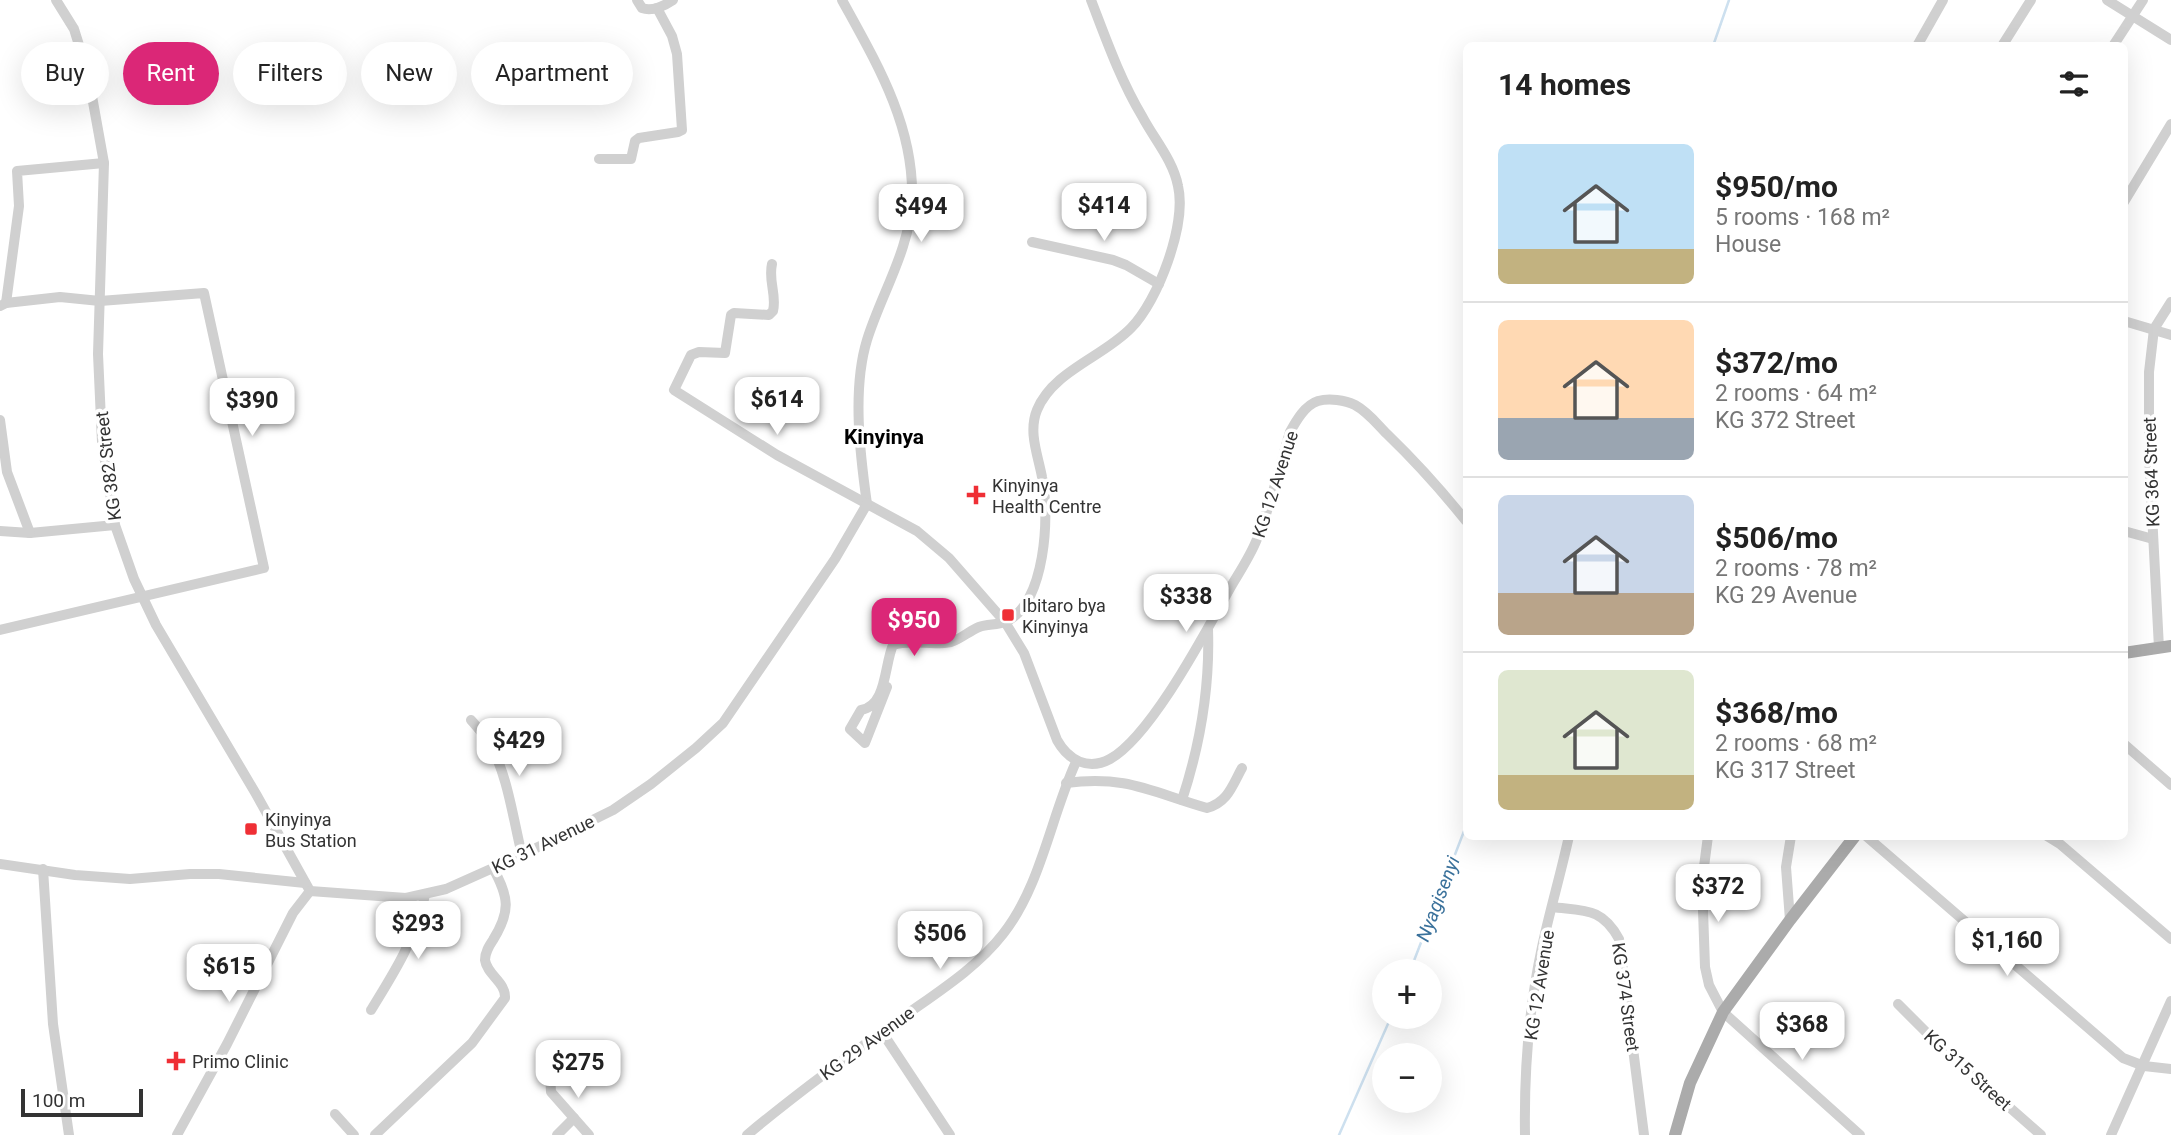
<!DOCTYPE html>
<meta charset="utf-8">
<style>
:root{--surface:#fff;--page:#f6f6f6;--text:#222;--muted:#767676;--line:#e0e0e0;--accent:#db2777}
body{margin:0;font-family:Roboto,sans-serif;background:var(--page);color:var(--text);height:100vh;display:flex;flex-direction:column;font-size:26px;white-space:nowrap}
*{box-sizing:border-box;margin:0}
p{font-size:23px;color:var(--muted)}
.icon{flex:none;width:38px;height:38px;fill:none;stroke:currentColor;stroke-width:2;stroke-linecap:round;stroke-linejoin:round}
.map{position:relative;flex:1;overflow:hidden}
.details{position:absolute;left:1463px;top:42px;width:665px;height:798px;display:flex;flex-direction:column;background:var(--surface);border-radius:10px;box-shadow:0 7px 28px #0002}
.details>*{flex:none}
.guide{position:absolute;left:21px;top:42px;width:665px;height:63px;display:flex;gap:14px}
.buttons{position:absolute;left:1372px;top:959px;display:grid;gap:14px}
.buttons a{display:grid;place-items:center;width:70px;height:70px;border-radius:50%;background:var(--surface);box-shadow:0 7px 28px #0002;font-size:35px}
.scale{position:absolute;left:21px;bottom:18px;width:122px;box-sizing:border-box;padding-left:7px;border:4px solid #333;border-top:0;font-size:19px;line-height:24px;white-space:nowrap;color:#333;-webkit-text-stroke:5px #fff;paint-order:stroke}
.price{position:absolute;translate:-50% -60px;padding:0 16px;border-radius:14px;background:#fff;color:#222;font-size:23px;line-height:46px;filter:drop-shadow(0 2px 4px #0008)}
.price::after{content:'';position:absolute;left:50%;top:42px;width:21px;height:16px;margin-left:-10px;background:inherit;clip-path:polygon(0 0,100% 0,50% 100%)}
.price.selected{background:var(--accent);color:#fff}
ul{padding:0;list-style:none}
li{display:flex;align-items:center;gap:21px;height:175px;padding:0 35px}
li+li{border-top:2px solid var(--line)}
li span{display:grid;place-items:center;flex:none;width:196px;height:140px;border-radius:10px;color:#555}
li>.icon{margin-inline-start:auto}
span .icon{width:84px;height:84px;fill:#fffc;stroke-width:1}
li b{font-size:30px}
h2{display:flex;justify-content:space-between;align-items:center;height:84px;padding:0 35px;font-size:30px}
.chip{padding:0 24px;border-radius:32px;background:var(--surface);box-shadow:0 7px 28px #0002;font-size:24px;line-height:63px}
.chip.selected{background:var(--accent);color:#fff}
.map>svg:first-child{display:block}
</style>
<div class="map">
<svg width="2171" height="1135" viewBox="0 0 2171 1135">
<rect width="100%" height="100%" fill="#fff"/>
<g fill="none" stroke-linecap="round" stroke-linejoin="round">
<g stroke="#cde0ef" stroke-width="2.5">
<path d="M1713 46 1729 0"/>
<path d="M1410 971 1466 826"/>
<path d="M1339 1135 1391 1017"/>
</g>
<g stroke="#d0d0d0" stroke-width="10">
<path d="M56 0 74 29 88 74 104 163 98 354 102 442 115 525 134 579 156 625 256 794 310 891"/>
<path d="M637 0 642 8C653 12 664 6 673 0"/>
<path d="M842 0C876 62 914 125 912 198 910 250 882 292 867 340 852 389 860 454 867 504"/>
<path d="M2107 0 2171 40"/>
<path d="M1917 46 1943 0"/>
<path d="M2002 46 2031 0"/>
<path d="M2113 46 2143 0"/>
<path d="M599 159H631L635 141 639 138 678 132 682 130 677 54 672 36 657 8"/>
<path d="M2124 202 2171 124"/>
<path d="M1032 242 1113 260 1126 265 1159 284"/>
<path d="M772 264C768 281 777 295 773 311L769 315 734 313 731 315 725 353 699 352 691 355 674 390 777 455 917 531 949 558 1005 622 1024 653 1057 740C1068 760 1088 771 1110 759 1151 736 1205 633 1229 590 1238 574 1250 557 1257 539 1271 505 1279 468 1290 432 1296 421 1305 405 1318 401 1329 398 1345 400 1355 405 1368 412 1377 424 1387 434 1415 461 1442 491 1466 521"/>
<path d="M6 303 19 206 17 171 104 163"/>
<path d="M0 306 6 303 60 297 100 301 204 293 264 568 0 630"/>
<path d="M2124 321 2171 335"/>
<path d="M0 420 7 472 30 533 115 525"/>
<path d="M0 531 30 533"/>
<path d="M2124 531 2153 539"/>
<path d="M2159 648 2149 456V372L2154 329 2171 302"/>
<path d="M887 687 865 743 850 729 861 710C887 706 884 665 893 645 911 639 932 646 951 642 961 639 969 631 979 627 987 624 997 625 1005 622 1046 605 1050 514 1042 477 1038 455 1028 432 1037 410 1053 371 1103 357 1131 328 1158 301 1187 224 1178 186 1173 160 1154 139 1142 116 1120 79 1106 39 1091 0"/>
<path d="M471 720C477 727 484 735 489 742 508 775 513 819 522 855"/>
<path d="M2124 744 2171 785"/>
<path d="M1066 783C1127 775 1151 792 1207 808 1228 802 1232 786 1242 768"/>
<path d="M1182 800C1200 745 1210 687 1208 629"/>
<path d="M1708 836 1702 882 1705 967 1709 985 1723 1012 1860 1135"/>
<path d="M1866 836 2123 1058 2144 1066 2171 1069"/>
<path d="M2047 836 2060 844 2171 939"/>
<path d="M0 864 75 875 130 879 190 874H219L305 883"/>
<path d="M43 869 53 1024 69 1135"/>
<path d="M310 891 406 898 446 889 522 855 613 810 651 784 696 748 723 723 835 559 867 504"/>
<path d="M1552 907C1584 911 1602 907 1619 939L1644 1135"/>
<path d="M1790 920 1786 867 1791 836"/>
<path d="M1898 1004 1942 1048 2041 1135"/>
<path d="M371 1010C394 973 416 938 425 895"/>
<path d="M882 1032 950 1135"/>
<path d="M557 1064 550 1074 551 1092 589 1135"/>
<path d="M335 1114 354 1135"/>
<path d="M177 1135 227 1044 293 913 310 891"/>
<path d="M375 1135 472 1043 505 998C506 982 487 975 485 960 485 952 489 946 493 940 511 911 509 897 493 868"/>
<path d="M557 1135 574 1118"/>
<path d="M747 1135C795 1095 845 1058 896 1022 933 995 975 970 1003 934 1041 886 1051 816 1076 762"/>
<path d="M1525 1135C1524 1073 1529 1007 1542 947 1550 910 1561 873 1569 836"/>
<path d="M2111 1135 2171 1001"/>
</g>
<g stroke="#ababab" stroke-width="12">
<path d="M2124 653 2171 646"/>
<path d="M1675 1135 1690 1083 1723 1012 1790 920 1855 836"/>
</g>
</g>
<g fill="#ef2f35" stroke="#fff" stroke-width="2.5">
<path d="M972.5 484.5h7v7h7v7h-7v7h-7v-7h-7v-7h7z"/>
<rect x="1001" y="608" width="14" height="14" rx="3.5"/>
<rect x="244" y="822" width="14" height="14" rx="3.5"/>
<path d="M172.5 1050.5h7v7h7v7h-7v7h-7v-7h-7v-7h7z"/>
</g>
<g text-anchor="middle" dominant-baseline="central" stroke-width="7" stroke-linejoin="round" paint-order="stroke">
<g font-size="18" fill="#333" stroke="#fff">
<text transform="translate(108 466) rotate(-97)">KG 382 Street</text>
<text transform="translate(2151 472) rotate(-92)">KG 364 Street</text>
<text transform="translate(1275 484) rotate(-72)">KG 12 Avenue</text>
<text transform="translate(543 844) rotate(-26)">KG 31 Avenue</text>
<text transform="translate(1539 985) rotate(-81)">KG 12 Avenue</text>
<text transform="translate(1626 997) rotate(82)">KG 374 Street</text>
<text transform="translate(867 1043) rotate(-36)">KG 29 Avenue</text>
<text transform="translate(1968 1070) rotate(42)">KG 315 Street</text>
</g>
<g font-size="18" fill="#333" stroke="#fff" text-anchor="start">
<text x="992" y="485">Kinyinya<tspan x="992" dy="21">Health Centre</tspan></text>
<text x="1022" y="605">Ibitaro bya<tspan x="1022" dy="21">Kinyinya</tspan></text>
<text x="265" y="819">Kinyinya<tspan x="265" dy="21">Bus Station</tspan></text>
<text x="192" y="1061">Primo Clinic</text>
</g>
<g font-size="19" font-style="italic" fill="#3a719b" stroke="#fff">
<text transform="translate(1438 899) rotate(-69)">Nyagisenyi</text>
</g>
<g font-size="21" font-weight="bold" fill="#000" stroke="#fff">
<text x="884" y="437">Kinyinya</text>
</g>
</g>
</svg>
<div class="buttons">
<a>+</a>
<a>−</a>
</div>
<div class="scale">100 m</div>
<b class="price" style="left:1104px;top:243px">$414</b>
<b class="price" style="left:921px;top:244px">$494</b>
<b class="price" style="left:777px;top:437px">$614</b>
<b class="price" style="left:252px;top:438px">$390</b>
<b class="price" style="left:1186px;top:634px">$338</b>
<b class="price selected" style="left:914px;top:658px">$950</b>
<b class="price" style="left:519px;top:778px">$429</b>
<b class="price" style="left:1718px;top:924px">$372</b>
<b class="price" style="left:418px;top:961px">$293</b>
<b class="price" style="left:940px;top:971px">$506</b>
<b class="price" style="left:2007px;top:978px">$1,160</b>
<b class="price" style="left:229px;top:1004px">$615</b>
<b class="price" style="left:1802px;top:1062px">$368</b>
<b class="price" style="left:578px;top:1100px">$275</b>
<div class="guide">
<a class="chip">Buy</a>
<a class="chip selected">Rent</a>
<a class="chip">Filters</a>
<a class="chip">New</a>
<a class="chip">Apartment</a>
</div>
<section class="details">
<h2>14 homes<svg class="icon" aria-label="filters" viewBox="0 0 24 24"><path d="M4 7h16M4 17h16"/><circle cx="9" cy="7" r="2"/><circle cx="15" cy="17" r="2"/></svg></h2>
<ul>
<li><span style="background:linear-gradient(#bfe0f5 75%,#c2b280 0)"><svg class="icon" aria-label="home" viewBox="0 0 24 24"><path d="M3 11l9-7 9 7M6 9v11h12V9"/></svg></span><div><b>$950/mo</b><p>5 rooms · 168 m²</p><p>House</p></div></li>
<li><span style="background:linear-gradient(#ffd9b3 70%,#9aa5b1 0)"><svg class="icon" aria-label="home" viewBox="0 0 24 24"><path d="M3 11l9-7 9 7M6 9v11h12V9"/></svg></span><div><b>$372/mo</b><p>2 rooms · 64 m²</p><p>KG 372 Street</p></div></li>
<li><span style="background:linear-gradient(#c9d6e8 70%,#b9a48a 0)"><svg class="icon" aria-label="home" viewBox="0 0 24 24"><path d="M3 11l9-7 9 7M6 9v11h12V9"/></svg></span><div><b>$506/mo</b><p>2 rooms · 78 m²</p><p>KG 29 Avenue</p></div></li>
<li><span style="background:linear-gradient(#dfe7d0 75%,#c2b280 0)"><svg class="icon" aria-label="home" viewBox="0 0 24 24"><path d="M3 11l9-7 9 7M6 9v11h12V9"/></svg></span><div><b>$368/mo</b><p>2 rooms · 68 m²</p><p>KG 317 Street</p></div></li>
</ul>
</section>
</div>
